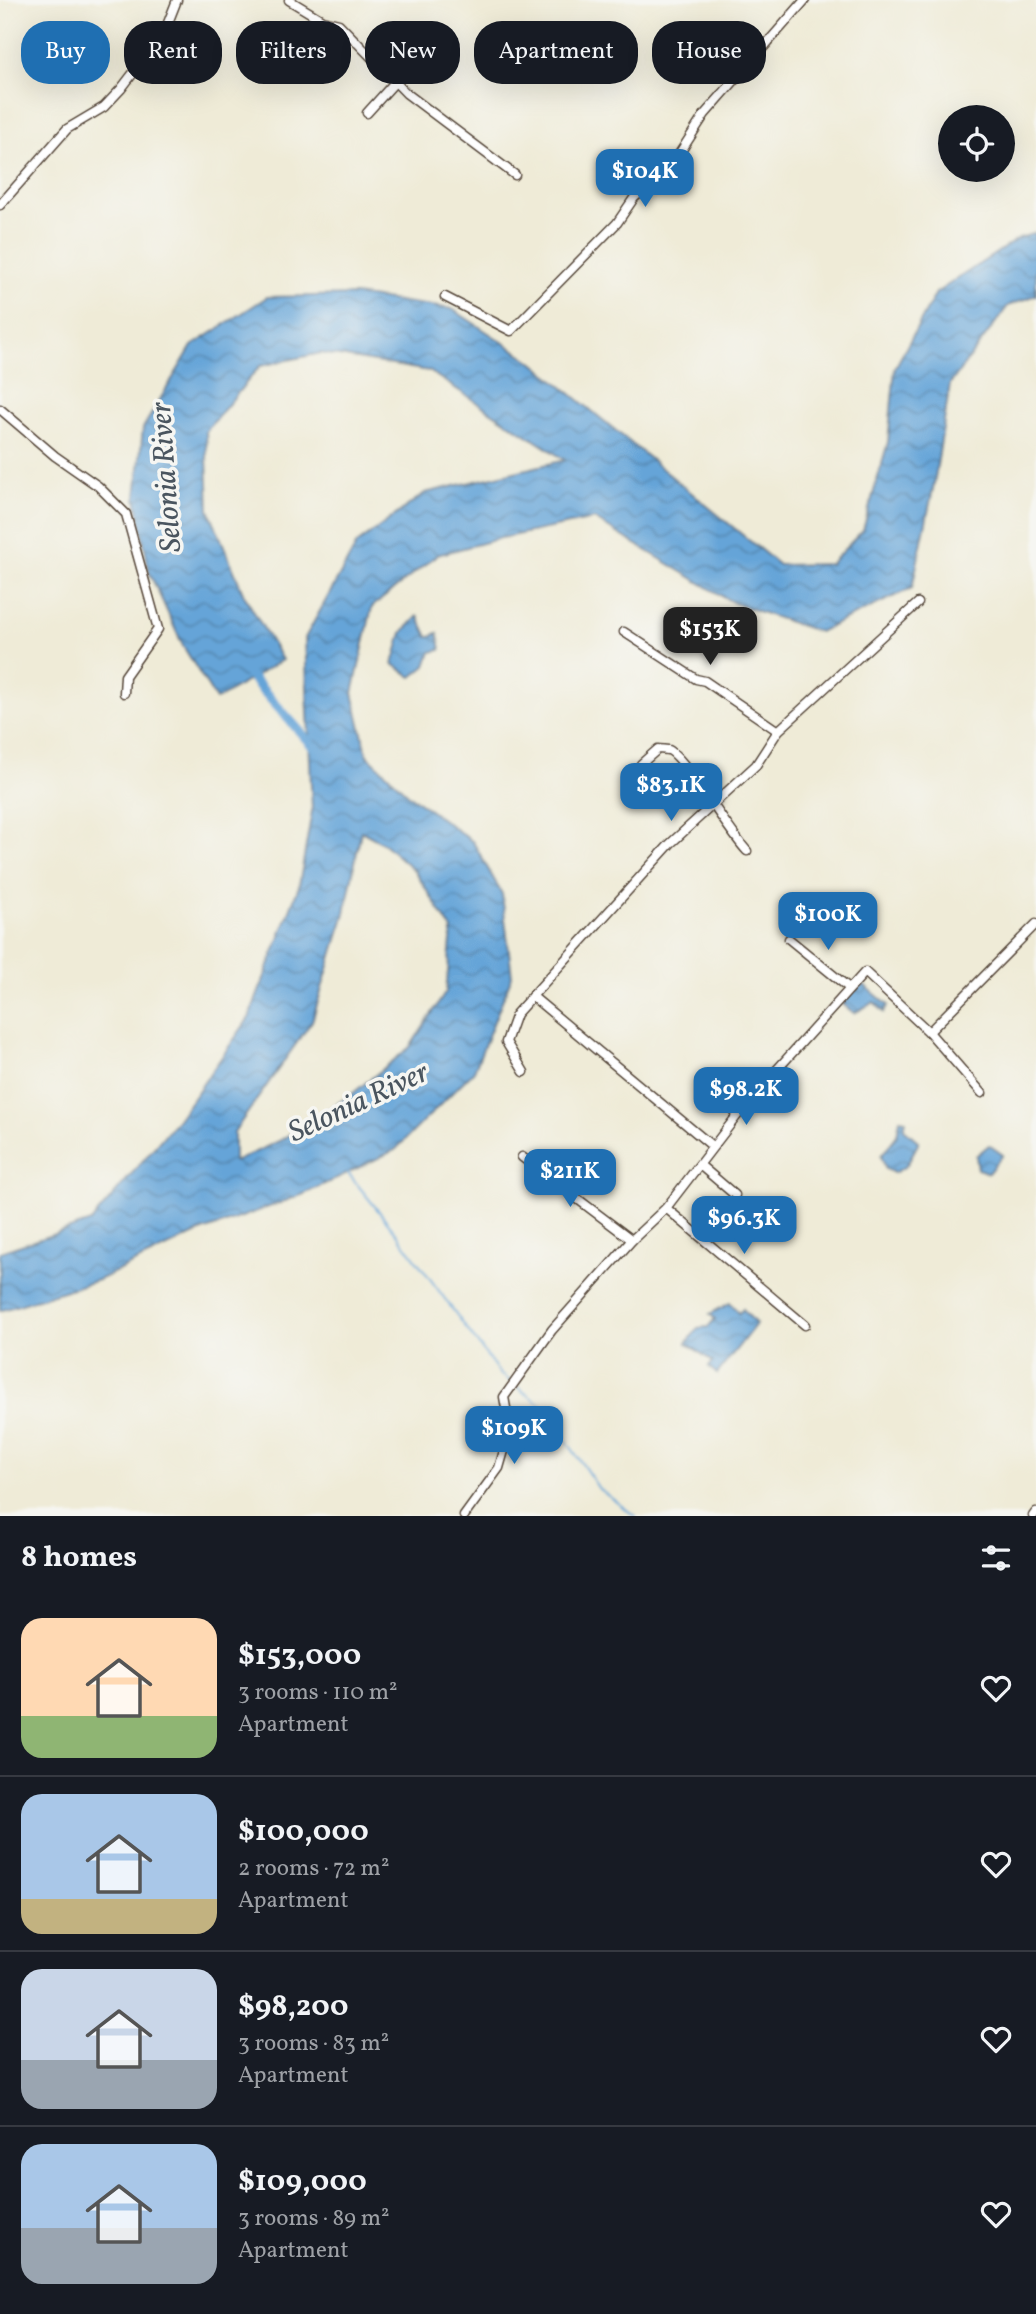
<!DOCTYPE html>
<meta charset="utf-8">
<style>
:root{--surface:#171b24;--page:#20242c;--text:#f1f3f6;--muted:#9ea1a6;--line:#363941;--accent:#1f6fb2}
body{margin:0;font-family:Vollkorn,serif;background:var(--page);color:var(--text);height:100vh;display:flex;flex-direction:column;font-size:26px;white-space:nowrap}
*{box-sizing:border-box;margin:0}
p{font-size:23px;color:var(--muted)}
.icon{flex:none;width:38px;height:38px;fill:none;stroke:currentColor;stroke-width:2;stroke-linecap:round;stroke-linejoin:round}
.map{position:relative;height:1516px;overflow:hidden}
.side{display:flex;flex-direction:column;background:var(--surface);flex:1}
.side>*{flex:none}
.hud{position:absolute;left:21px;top:21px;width:994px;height:63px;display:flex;gap:14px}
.fabs{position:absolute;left:938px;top:105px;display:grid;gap:14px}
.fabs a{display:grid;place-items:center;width:77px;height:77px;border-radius:50%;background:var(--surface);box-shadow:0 7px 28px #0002;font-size:35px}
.price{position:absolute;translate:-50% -60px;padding:0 16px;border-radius:14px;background:var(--accent);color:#fff;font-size:23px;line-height:46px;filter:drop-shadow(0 2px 4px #0008)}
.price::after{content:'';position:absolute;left:50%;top:42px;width:21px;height:16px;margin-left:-10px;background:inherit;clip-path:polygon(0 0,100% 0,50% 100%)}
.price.on{background:#222;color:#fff}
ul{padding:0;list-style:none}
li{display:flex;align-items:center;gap:21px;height:175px;padding:0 21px}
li+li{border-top:2px solid var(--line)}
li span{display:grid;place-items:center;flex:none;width:196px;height:140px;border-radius:21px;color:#555}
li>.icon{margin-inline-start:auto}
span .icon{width:84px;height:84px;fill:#fffc;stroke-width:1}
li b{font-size:30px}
h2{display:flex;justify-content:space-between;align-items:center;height:84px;padding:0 21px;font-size:30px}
.chip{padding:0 24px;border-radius:28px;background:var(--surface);box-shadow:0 7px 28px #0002;font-size:24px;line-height:63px}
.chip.on{background:var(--accent);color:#fff}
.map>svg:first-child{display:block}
</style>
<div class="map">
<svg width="1036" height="1516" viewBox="0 0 1036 1516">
<defs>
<pattern id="water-waves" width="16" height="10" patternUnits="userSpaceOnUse" patternTransform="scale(1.75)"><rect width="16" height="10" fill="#65a4d8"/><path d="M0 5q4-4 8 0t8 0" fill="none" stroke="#5486af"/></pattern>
</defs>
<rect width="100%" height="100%" fill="#f6f6f2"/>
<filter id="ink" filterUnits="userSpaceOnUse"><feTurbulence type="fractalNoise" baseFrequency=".0143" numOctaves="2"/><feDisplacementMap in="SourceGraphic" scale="14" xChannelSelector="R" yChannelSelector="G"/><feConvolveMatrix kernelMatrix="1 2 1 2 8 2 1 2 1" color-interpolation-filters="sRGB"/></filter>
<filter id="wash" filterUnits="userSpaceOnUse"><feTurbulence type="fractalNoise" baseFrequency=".00686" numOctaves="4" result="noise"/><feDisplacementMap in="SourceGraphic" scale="28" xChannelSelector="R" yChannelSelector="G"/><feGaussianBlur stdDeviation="1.57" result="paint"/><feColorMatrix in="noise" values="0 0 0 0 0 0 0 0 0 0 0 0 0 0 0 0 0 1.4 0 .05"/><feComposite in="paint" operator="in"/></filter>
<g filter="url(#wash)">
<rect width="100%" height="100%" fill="#efebd7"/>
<g fill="url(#water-waves)" stroke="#50677b" stroke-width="2" fill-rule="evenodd">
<path d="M1036 233V295L1008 306 950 384 934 484 912 588 819 632 734 603 594 519 501 538 437 555 372 607 353 693 367 755 408 794 473 842 502 894 512 976 474 1071 395 1150 304 1194 195 1234 98 1280 0 1311V1252L91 1222 179 1118 249 1018 299 886 312 811 305 638 357 544 425 493 565 460 429 371 321 353 260 366 206 431 209 510 244 595 282 660 216 700 183 646 149 572 136 498 143 428 192 346 267 297 355 295 452 309 530 360 779 565 830 564 863 530 888 442 895 368 936 293 1019 238ZM361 831 383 843 414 870 452 930 446 992 410 1047 352 1094 279 1141 234 1162V1132L312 1021 345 913Z"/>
<path d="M418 616 428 637 438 633 441 650 431 652 426 666 412 677 393 664 402 633Z"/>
<path d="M863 984 888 1005 884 1012 874 1002 854 1013 843 1004 844 997 854 987 857 989Z"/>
<path d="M900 1119 906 1120 904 1129 919 1142 906 1166 894 1173 886 1169 881 1156 897 1135Z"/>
<path d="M989 1145 1003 1155 988 1173 978 1169 976 1156Z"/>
<path d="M730 1303 739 1313 743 1309 756 1324 717 1374 709 1367 713 1362 687 1343 698 1328 708 1327 715 1319 710 1314Z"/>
</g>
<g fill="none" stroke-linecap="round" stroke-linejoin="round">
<g stroke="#65a4d8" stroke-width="2">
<path d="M348 1173 398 1235 500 1374 510 1381"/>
<path d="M517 1387 544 1407 599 1489 635 1516"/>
</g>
<path stroke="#65a4d8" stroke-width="10" d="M244 669 319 753"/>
</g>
</g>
<g filter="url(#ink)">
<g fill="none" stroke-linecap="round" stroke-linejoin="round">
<g stroke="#56473a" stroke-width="11">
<g id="minor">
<path d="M289 0 322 20 339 24 406 93 515 175"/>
<path d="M367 113 395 82"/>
<path d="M0 205 67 129 104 107 121 89 164 33 177 0"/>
<path d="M445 297 511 331 617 223 634 198 672 165 705 114 805 0"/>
<path d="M0 409 55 456 98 486 126 514 158 629 125 676 124 693"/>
<path d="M624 632 696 679 705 681 778 731"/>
<path d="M641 764 658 749C659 749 668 750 669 750 686 759 728 831 747 851"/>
<path d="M789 939 849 988"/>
<path d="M532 996 712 1146"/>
<path d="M929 1032 1036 924"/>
<path d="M524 1072 506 1042 516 1014 670 844 756 765 778 731 918 603"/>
<path d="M522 1157 632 1240"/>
<path d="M701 1166 735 1195"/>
<path d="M666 1208 805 1325"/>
<path d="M464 1516 499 1468 510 1430 504 1397 552 1330 632 1240 666 1208 746 1104 865 972 929 1032 982 1093"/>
<path d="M1033 1516 1036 1512"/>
</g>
</g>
<use href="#minor" stroke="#fff" stroke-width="8"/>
</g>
</g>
<g text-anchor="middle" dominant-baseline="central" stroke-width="7" stroke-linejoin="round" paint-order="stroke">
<g font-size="30" font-style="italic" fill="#4a555f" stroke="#f6f6f2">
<text transform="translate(167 477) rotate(-94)">Selonia River</text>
<text transform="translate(359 1103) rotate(-25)">Selonia River</text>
</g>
</g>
</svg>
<div class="fabs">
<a><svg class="icon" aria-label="locate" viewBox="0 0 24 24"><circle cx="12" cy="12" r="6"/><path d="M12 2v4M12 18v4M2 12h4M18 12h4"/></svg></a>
</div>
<b class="price" style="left:645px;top:209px">$104K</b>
<b class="price on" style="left:710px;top:667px">$153K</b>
<b class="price" style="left:671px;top:823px">$83.1K</b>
<b class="price" style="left:828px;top:952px">$100K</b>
<b class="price" style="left:746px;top:1127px">$98.2K</b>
<b class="price" style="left:570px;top:1209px">$211K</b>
<b class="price" style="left:744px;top:1256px">$96.3K</b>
<b class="price" style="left:514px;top:1466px">$109K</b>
<div class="hud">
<a class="chip on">Buy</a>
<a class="chip">Rent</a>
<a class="chip">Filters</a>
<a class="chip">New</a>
<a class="chip">Apartment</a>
<a class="chip">House</a>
</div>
</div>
<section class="side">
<h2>8 homes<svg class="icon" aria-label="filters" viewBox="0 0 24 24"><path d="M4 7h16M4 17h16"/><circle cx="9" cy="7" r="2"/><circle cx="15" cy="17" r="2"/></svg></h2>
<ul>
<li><span style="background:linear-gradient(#ffd9b3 70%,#8fb573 0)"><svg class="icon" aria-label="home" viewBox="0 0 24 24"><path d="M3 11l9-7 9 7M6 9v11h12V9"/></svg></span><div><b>$153,000</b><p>3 rooms · 110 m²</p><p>Apartment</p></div><svg class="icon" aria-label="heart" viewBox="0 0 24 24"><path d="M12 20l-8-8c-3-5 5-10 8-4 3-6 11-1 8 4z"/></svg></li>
<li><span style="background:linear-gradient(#a9c7e8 75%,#c2b280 0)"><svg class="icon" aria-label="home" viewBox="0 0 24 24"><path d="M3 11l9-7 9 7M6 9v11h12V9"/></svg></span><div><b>$100,000</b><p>2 rooms · 72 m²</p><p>Apartment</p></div><svg class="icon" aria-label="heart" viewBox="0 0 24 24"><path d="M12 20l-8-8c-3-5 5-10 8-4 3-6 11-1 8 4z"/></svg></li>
<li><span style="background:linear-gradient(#c9d6e8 65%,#9aa5b1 0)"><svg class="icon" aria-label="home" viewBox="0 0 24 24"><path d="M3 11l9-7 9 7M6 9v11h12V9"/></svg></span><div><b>$98,200</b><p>3 rooms · 83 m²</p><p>Apartment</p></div><svg class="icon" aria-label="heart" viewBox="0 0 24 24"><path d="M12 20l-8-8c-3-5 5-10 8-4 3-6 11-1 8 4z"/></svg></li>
<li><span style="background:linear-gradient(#a9c7e8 60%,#9aa5b1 0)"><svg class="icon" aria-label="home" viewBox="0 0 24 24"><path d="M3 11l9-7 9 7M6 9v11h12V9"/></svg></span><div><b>$109,000</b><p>3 rooms · 89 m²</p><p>Apartment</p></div><svg class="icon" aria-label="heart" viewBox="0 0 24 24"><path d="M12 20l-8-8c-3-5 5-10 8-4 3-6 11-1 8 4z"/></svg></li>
</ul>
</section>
